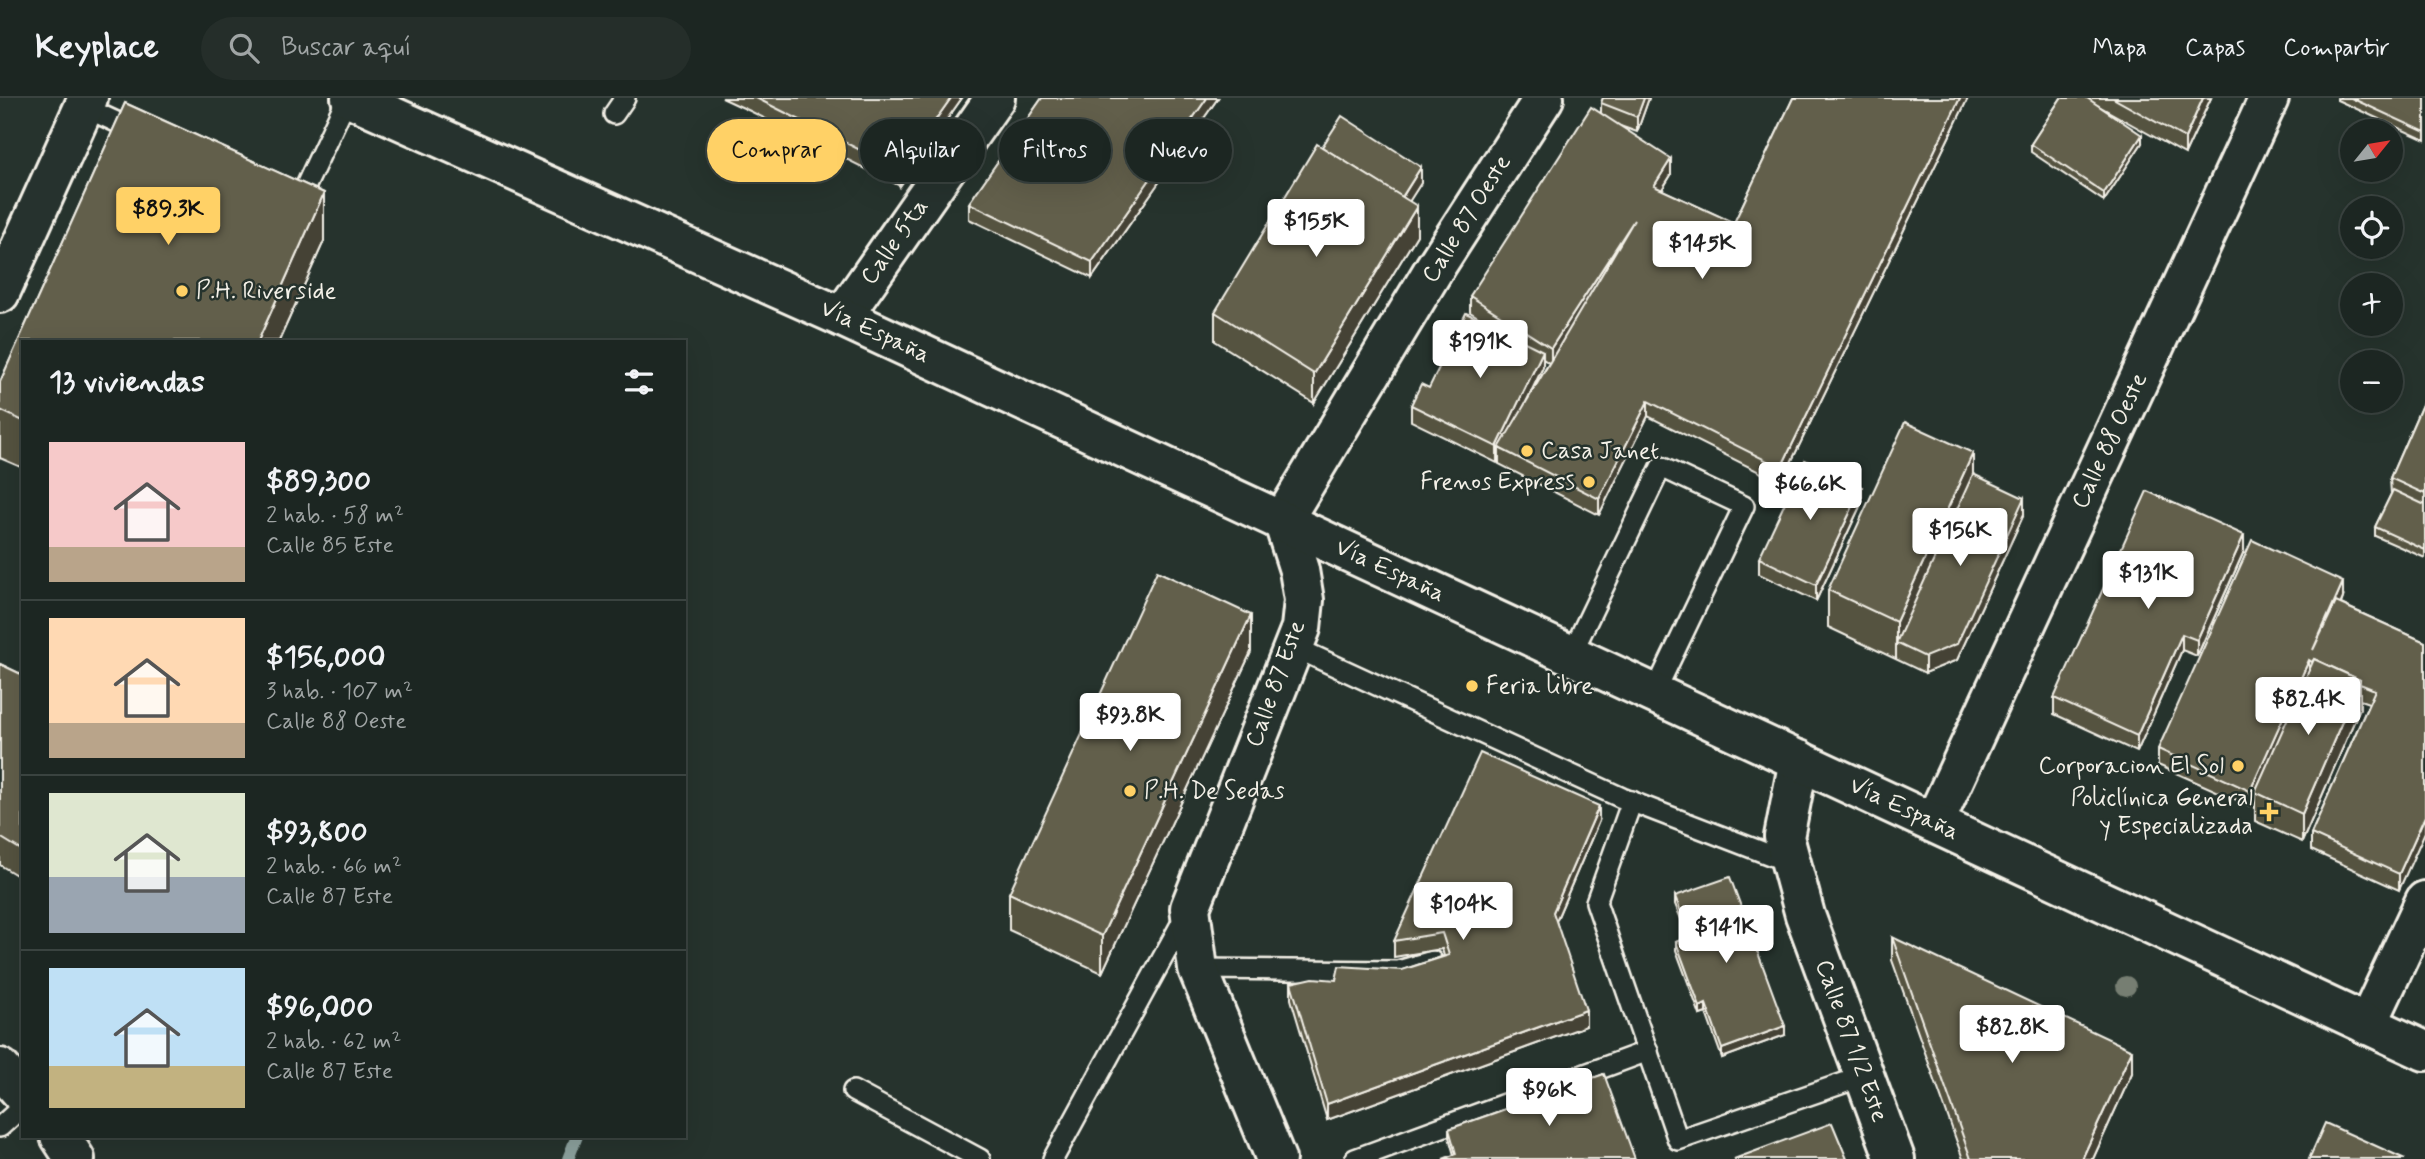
<!DOCTYPE html>
<html lang="es">
<meta charset="utf-8">
<style>
:root{--surface:#1c2622;--page:#252e2a;--text:#f1f3f6;--muted:#a0a5a5;--line:#3a4340;--accent:#ffd166}
body{margin:0;font-family:Mynerve,sans-serif;background:var(--page);color:var(--text);height:100vh;display:flex;flex-direction:column;font-size:26px;white-space:nowrap}
*{box-sizing:border-box;margin:0}
p{font-size:23px;color:var(--muted)}
.icon{flex:none;width:38px;height:38px;fill:none;stroke:currentColor;stroke-width:2;stroke-linecap:round;stroke-linejoin:round}
.map{position:relative;flex:1;overflow:hidden}
.drawer{position:absolute;left:21px;top:242px;width:665px;height:798px;display:flex;flex-direction:column;background:var(--surface);border-radius:0px;box-shadow:0 7px 28px #0002,0 0 0 2px var(--line)}
.drawer>*{flex:none}
.guide{position:absolute;left:707px;top:21px;width:665px;height:63px;display:flex;gap:14px}
.needle{width:46px;rotate:60deg}
.buttons{position:absolute;left:2340px;top:21px;display:grid;gap:14px}
.buttons a{display:grid;place-items:center;width:63px;height:63px;border-radius:50%;background:var(--surface);box-shadow:0 7px 28px #0002,0 0 0 2px var(--line);font-size:35px}
.price{position:absolute;translate:-50% -60px;padding:0 16px;border-radius:7px;background:#fff;color:#222;font-size:23px;line-height:46px;filter:drop-shadow(0 2px 4px #0008)}
.price::after{content:'';position:absolute;left:50%;top:42px;width:21px;height:16px;margin-left:-10px;background:inherit;clip-path:polygon(0 0,100% 0,50% 100%)}
.price.selected{background:var(--accent);color:#111}
ul{padding:0;list-style:none}
li{display:flex;align-items:center;gap:21px;height:175px;padding:0 28px}
li+li{border-top:2px solid var(--line)}
li span{display:grid;place-items:center;flex:none;width:196px;height:140px;border-radius:0px;color:#555}
li>.icon{margin-inline-start:auto}
span .icon{width:84px;height:84px;fill:#fffc;stroke-width:1}
li b{font-size:30px}
h2{display:flex;justify-content:space-between;align-items:center;height:84px;padding:0 28px;font-size:30px}
.pill{padding:0 24px;border-radius:32px;background:var(--surface);box-shadow:0 7px 28px #0002,0 0 0 2px var(--line);font-size:24px;line-height:63px}
.pill.selected{background:var(--accent);color:#111}
header{display:flex;align-items:center;gap:42px;box-sizing:border-box;height:98px;padding:0 35px;background:var(--surface);border-bottom:2px solid var(--line)}
header strong{font-size:33px}
nav{display:flex;gap:38px;margin-inline-start:auto;font-size:24px}
.search{width:490px;height:63px;background:var(--page);display:flex;align-items:center;gap:18px;box-sizing:border-box;padding:0 24px;border-radius:38px;color:var(--muted);font-size:26px}
.map>svg:first-child{display:block}
</style>
<header>
<strong>Keyplace</strong>
<div class="search"><svg class="icon" aria-label="search" viewBox="0 0 24 24"><circle cx="10" cy="10" r="6"/><path d="M15 15l6 6"/></svg>Buscar aquí</div>
<nav><a>Mapa</a><a>Capas</a><a>Compartir</a></nav>
</header>
<div class="map">
<svg width="2425" height="1061" viewBox="0 0 2425 1061">
<rect width="100%" height="100%" fill="#26332d"/>
<filter id="ink" filterUnits="userSpaceOnUse"><feTurbulence type="fractalNoise" baseFrequency=".0143" numOctaves="2"/><feDisplacementMap in="SourceGraphic" scale="14" xChannelSelector="R" yChannelSelector="G"/><feConvolveMatrix kernelMatrix="1 2 1 2 8 2 1 2 1" color-interpolation-filters="sRGB"/></filter>
<g filter="url(#ink)">
<g fill="none" stroke-linecap="round" stroke-linejoin="round">
<path stroke="#8ca19d" stroke-width="12" d="M568 1061 577 1038"/>
<g stroke="#f4f1e8" stroke-width="24">
<g id="service">
<path d="M84 9 140 35"/>
<path d="M614 16 625 0"/>
<path d="M294 108 296 109 347 0"/>
<path d="M1294 549 1622 700 1791 765"/>
<path d="M1571 557 1661 369 1744 408 1654 596"/>
<path d="M1632 703 1596 804 1678 1042 1864 978"/>
<path d="M1198 871 1398 873 1432 863"/>
<path d="M853 993 980 1061"/>
<path d="M0 1029 23 1008"/>
<path d="M1053 1061 1186 817"/>
<path d="M1355 1061 1648 953"/>
</g>
</g>
<g stroke="#f4f1e8" stroke-width="44">
<g id="minor">
<path d="M0 195 88 0"/>
<path d="M842 219 995 0"/>
<path d="M1799 662 1784 739 1805 817 1895 1061"/>
<path d="M1934 725 2269 0"/>
<path d="M2367 927 2425 803"/>
<path d="M0 970 23 996"/>
<path d="M60 1038 75 1061"/>
<path d="M1276 1061 1198 871 1190 810 1301 530 1304 502 1299 472 1283 422 1434 171 1544 0"/>
</g>
</g>
<g stroke="#f4f1e8" stroke-width="44">
<path id="primary" d="M351 0 842 219 2425 953"/>
</g>
<use href="#service" stroke="#26332d" stroke-width="19"/>
<use href="#minor" stroke="#26332d" stroke-width="38"/>
<use href="#primary" stroke="#26332d" stroke-width="38"/>
</g>
<circle fill="#767e72" cx="2126" cy="888" r="10"/>
<g fill="#545241" stroke="#f4f1e8" stroke-width="2" fill-rule="evenodd">
<path d="M722 0H962L900 88 750 13Z"/>
<path d="M1042 0H1218L1092 180 969 121V105Z"/>
<path d="M1603 0H1649L1637 34 1620 28 1671 77 1662 92 1734 125 1793 0H1968L1781 385 1648 318 1599 417 1499 366V360L1497 365 1411 323V307L1494 229 1470 214V198L1601 16V5ZM1543 261 1549 265 1524 307 1543 269Z"/>
<path d="M2061 0H2211L2185 56 2097 7 2142 45 2104 103 2031 54V46Z"/>
<path d="M2337 0H2425V42L2337 2Z"/>
<path d="M125 5 324 95V143L279 243H23V370L0 360V284Z"/>
<path d="M1421 85 1409 103 1417 137 1314 305 1215 243V214Z"/>
<path d="M2425 300V460L2375 438V429L2391 396 2390 380Z"/>
<path d="M1973 376 2024 416 1957 562 1925 575 1828 529V492Z"/>
<path d="M1862 404 1816 503 1759 476V460Z"/>
<path d="M2244 453 2197 558 2182 552 2137 654 2054 616V600Z"/>
<path d="M2343 500 2341 506 2425 544 2399 792 2311 752V736L2369 605 2360 602V610L2302 744 2255 723V698L2250 708 2158 667V651Z"/>
<path d="M1251 554 1102 875 1009 832V795Z"/>
<path d="M0 566 23 577V781L0 767Z"/>
<path d="M1599 723 1556 823 1586 928 1327 1022 1291 901V885L1336 882 1402 872 1444 858 1442 851 1394 859V843Z"/>
<path d="M1675 798 1785 937 1722 960 1706 915 1700 917 1676 852V844L1688 839 1675 806Z"/>
<path d="M23 812V843L21 842V814Z"/>
<path d="M1892 839 2132 975 2093 1061H1963L1892 862Z"/>
<path d="M1604 976 1454 1057 1449 1039V1031Z"/>
</g>
<g fill="#454235" stroke="#f4f1e8" stroke-width="2">
<path d="M951 0H962L900 88V72Z"/>
<path d="M1207 0H1218L1092 180V164Z"/>
<path d="M1644 0H1649L1637 34V19Z"/>
<path d="M1960 0H1968L1781 385V370Z"/>
<path d="M2203 0H2211L2185 56V40Z"/>
<path d="M2142 37V45L2104 103V95Z"/>
<path d="M1671 61V77L1654 104V88Z"/>
<path d="M1421 69V85L1400 118V103Z"/>
<path d="M324 95V143L279 243H258Z"/>
<path d="M1417 108V137L1314 305V276Z"/>
<path d="M1634 122 1551 266V250Z"/>
<path d="M1543 253V269L1503 352 1499 350V360L1497 365V349Z"/>
<path d="M1648 303V318L1599 417V401Z"/>
<path d="M1973 355V392L1896 545V561V524Z"/>
<path d="M1862 389V404L1816 503V487Z"/>
<path d="M2024 400V416L1957 562 1925 575V559Z"/>
<path d="M2244 437V453L2197 558V542Z"/>
<path d="M2343 484V500L2315 565 2313 552Z"/>
<path d="M1251 517V554L1102 875V838Z"/>
<path d="M2182 536V552L2137 654V638Z"/>
<path d="M2309 562V578L2255 694V698L2250 708V693Z"/>
<path d="M2360 582V610L2302 744V716Z"/>
<path d="M1599 708V723L1553 830V814Z"/>
<path d="M2425 718V734L2399 792V776Z"/>
<path d="M1706 906V915L1700 917V909Z"/>
<path d="M1586 912V928L1327 1022V1006Z"/>
<path d="M1785 928V937L1722 960V951Z"/>
<path d="M2132 952V975L2093 1061H2082Z"/>
</g>
<g fill="#625f4c" stroke="#f4f1e8" stroke-width="2">
<path d="M756 0H951L900 72Z"/>
<path d="M1042 0H1207L1092 164 969 105Z"/>
<path d="M1603 0H1644L1637 19 1601 5Z"/>
<path d="M1793 0H1960L1781 370 1648 303 1599 401 1499 350 1634 122 1551 250 1470 198 1591 9 1671 61 1654 88 1734 125Z"/>
<path d="M2061 0H2087L2142 37 2104 95 2031 46Z"/>
<path d="M2113 0H2203L2185 40Z"/>
<path d="M2351 0H2425V34Z"/>
<path d="M125 5 324 95 258 243H23V323L0 312V284Z"/>
<path d="M1342 18 1421 69 1402 99 1322 49Z"/>
<path d="M1317 46 1417 108 1314 276 1215 214Z"/>
<path d="M1466 215 1543 253 1497 349 1411 307 1421 286 1429 290Z"/>
<path d="M2425 300V396L2390 380Z"/>
<path d="M1905 324 1973 355 1896 524 1828 492Z"/>
<path d="M1805 362 1862 389 1816 487 1759 460Z"/>
<path d="M1973 376 2024 400 1957 546 1925 559 1896 545Z"/>
<path d="M2393 392 2425 407V452L2375 429Z"/>
<path d="M2147 393 2244 437 2197 542 2182 536 2137 638 2054 600Z"/>
<path d="M2252 442 2343 484 2313 552 2336 504 2425 544V718L2399 776 2311 736 2375 592 2360 586V582L2314 561 2312 564 2309 562 2250 693 2158 651Z"/>
<path d="M1157 473 1251 517 1102 838 1009 795Z"/>
<path d="M2314 561 2360 582 2302 716 2255 694Z"/>
<path d="M0 566 23 577V753L0 739Z"/>
<path d="M1480 655 1599 708 1553 814 1586 912 1327 1006 1291 885 1313 880 1336 882 1339 868 1402 872 1449 857 1442 835 1394 843Z"/>
<path d="M1730 779 1785 928 1722 951 1706 906 1700 909 1676 844 1690 838 1675 798Z"/>
<path d="M1892 839 2132 952 2082 1061H1971Z"/>
<path d="M1604 976 1635 1061H1443L1456 1056 1449 1031Z"/>
<path d="M1832 1025 1847 1061H1734Z"/>
<path d="M2325 1025 2405 1061H2309Z"/>
</g>
</g>
<g fill="#ffd166" stroke="#26332d" stroke-width="2.5">
<circle cx="182" cy="193" r="7"/>
<circle cx="1527" cy="353" r="7"/>
<circle cx="1589" cy="384" r="7"/>
<circle cx="1472" cy="588" r="7"/>
<circle cx="2238" cy="668" r="7"/>
<circle cx="1130" cy="693" r="7"/>
<path d="M2265.5 703.5h7v7h7v7h-7v7h-7v-7h-7v-7h7z"/>
</g>
<g text-anchor="middle" dominant-baseline="central" stroke-width="5" stroke-linejoin="round" paint-order="stroke">
<g font-size="24" fill="#f4f1e8" stroke="#26332d">
<text transform="translate(1467 121) rotate(-58)">Calle 87 Oeste</text>
<text transform="translate(895 144) rotate(-55)">Calle 5ta</text>
<text transform="translate(875 234) rotate(25)">Vía España</text>
<text transform="translate(2110 343) rotate(-65)">Calle 88 Oeste</text>
<text transform="translate(1390 473) rotate(25)">Vía España</text>
<text transform="translate(1276 586) rotate(-70)">Calle 87 Este</text>
<text transform="translate(1904 711) rotate(25)">Vía España</text>
<text transform="translate(1851 943) rotate(70)">Calle 87 1/2 Este</text>
</g>
<g font-size="24" fill="#f4f1e8" stroke="#26332d" text-anchor="start">
<text x="196" y="193">P.H. Riverside</text>
<text x="1541" y="353">Casa Janet</text>
<text x="1575" y="384" text-anchor="end">Frenos Express</text>
<text x="1486" y="588">Feria libre</text>
<text x="2224" y="668" text-anchor="end">Corporacion El Sol</text>
<text x="1144" y="693">P.H. De Sedas</text>
<text x="2253" y="700" text-anchor="end">Policlínica General<tspan x="2253" dy="28">y Especializada</tspan></text>
</g>
</g>
</svg>
<div class="buttons">
<a><svg class="needle" viewBox="-14 -14 28 28"><path d="M0-13l5 13h-10z" fill="#e53935"/><path d="M0 13l5-13h-10z" fill="#a0a5a5"/></svg></a>
<a><svg class="icon" aria-label="locate" viewBox="0 0 24 24"><circle cx="12" cy="12" r="6"/><path d="M12 2v4M12 18v4M2 12h4M18 12h4"/></svg></a>
<a>+</a>
<a>−</a>
</div>
<b class="price selected" style="left:168px;top:149px">$89.3K</b>
<b class="price" style="left:1316px;top:161px">$155K</b>
<b class="price" style="left:1702px;top:183px">$145K</b>
<b class="price" style="left:1480px;top:282px">$191K</b>
<b class="price" style="left:1810px;top:424px">$66.6K</b>
<b class="price" style="left:1960px;top:470px">$156K</b>
<b class="price" style="left:2148px;top:513px">$131K</b>
<b class="price" style="left:2308px;top:639px">$82.4K</b>
<b class="price" style="left:1130px;top:655px">$93.8K</b>
<b class="price" style="left:1463px;top:844px">$104K</b>
<b class="price" style="left:1726px;top:867px">$141K</b>
<b class="price" style="left:2012px;top:967px">$82.8K</b>
<b class="price" style="left:1549px;top:1030px">$96K</b>
<div class="guide">
<a class="pill selected">Comprar</a>
<a class="pill">Alquilar</a>
<a class="pill">Filtros</a>
<a class="pill">Nuevo</a>
</div>
<section class="drawer">
<h2>13 viviendas<svg class="icon" aria-label="filters" viewBox="0 0 24 24"><path d="M4 7h16M4 17h16"/><circle cx="9" cy="7" r="2"/><circle cx="15" cy="17" r="2"/></svg></h2>
<ul>
<li><span style="background:linear-gradient(#f6c9c9 75%,#b9a48a 0)"><svg class="icon" aria-label="home" viewBox="0 0 24 24"><path d="M3 11l9-7 9 7M6 9v11h12V9"/></svg></span><div><b>$89,300</b><p>2 hab. · 58 m²</p><p>Calle 85 Este</p></div></li>
<li><span style="background:linear-gradient(#ffd9b3 75%,#b9a48a 0)"><svg class="icon" aria-label="home" viewBox="0 0 24 24"><path d="M3 11l9-7 9 7M6 9v11h12V9"/></svg></span><div><b>$156,000</b><p>3 hab. · 107 m²</p><p>Calle 88 Oeste</p></div></li>
<li><span style="background:linear-gradient(#dfe7d0 60%,#9aa5b1 0)"><svg class="icon" aria-label="home" viewBox="0 0 24 24"><path d="M3 11l9-7 9 7M6 9v11h12V9"/></svg></span><div><b>$93,800</b><p>2 hab. · 66 m²</p><p>Calle 87 Este</p></div></li>
<li><span style="background:linear-gradient(#bfe0f5 70%,#c2b280 0)"><svg class="icon" aria-label="home" viewBox="0 0 24 24"><path d="M3 11l9-7 9 7M6 9v11h12V9"/></svg></span><div><b>$96,000</b><p>2 hab. · 62 m²</p><p>Calle 87 Este</p></div></li>
</ul>
</section>
</div>
